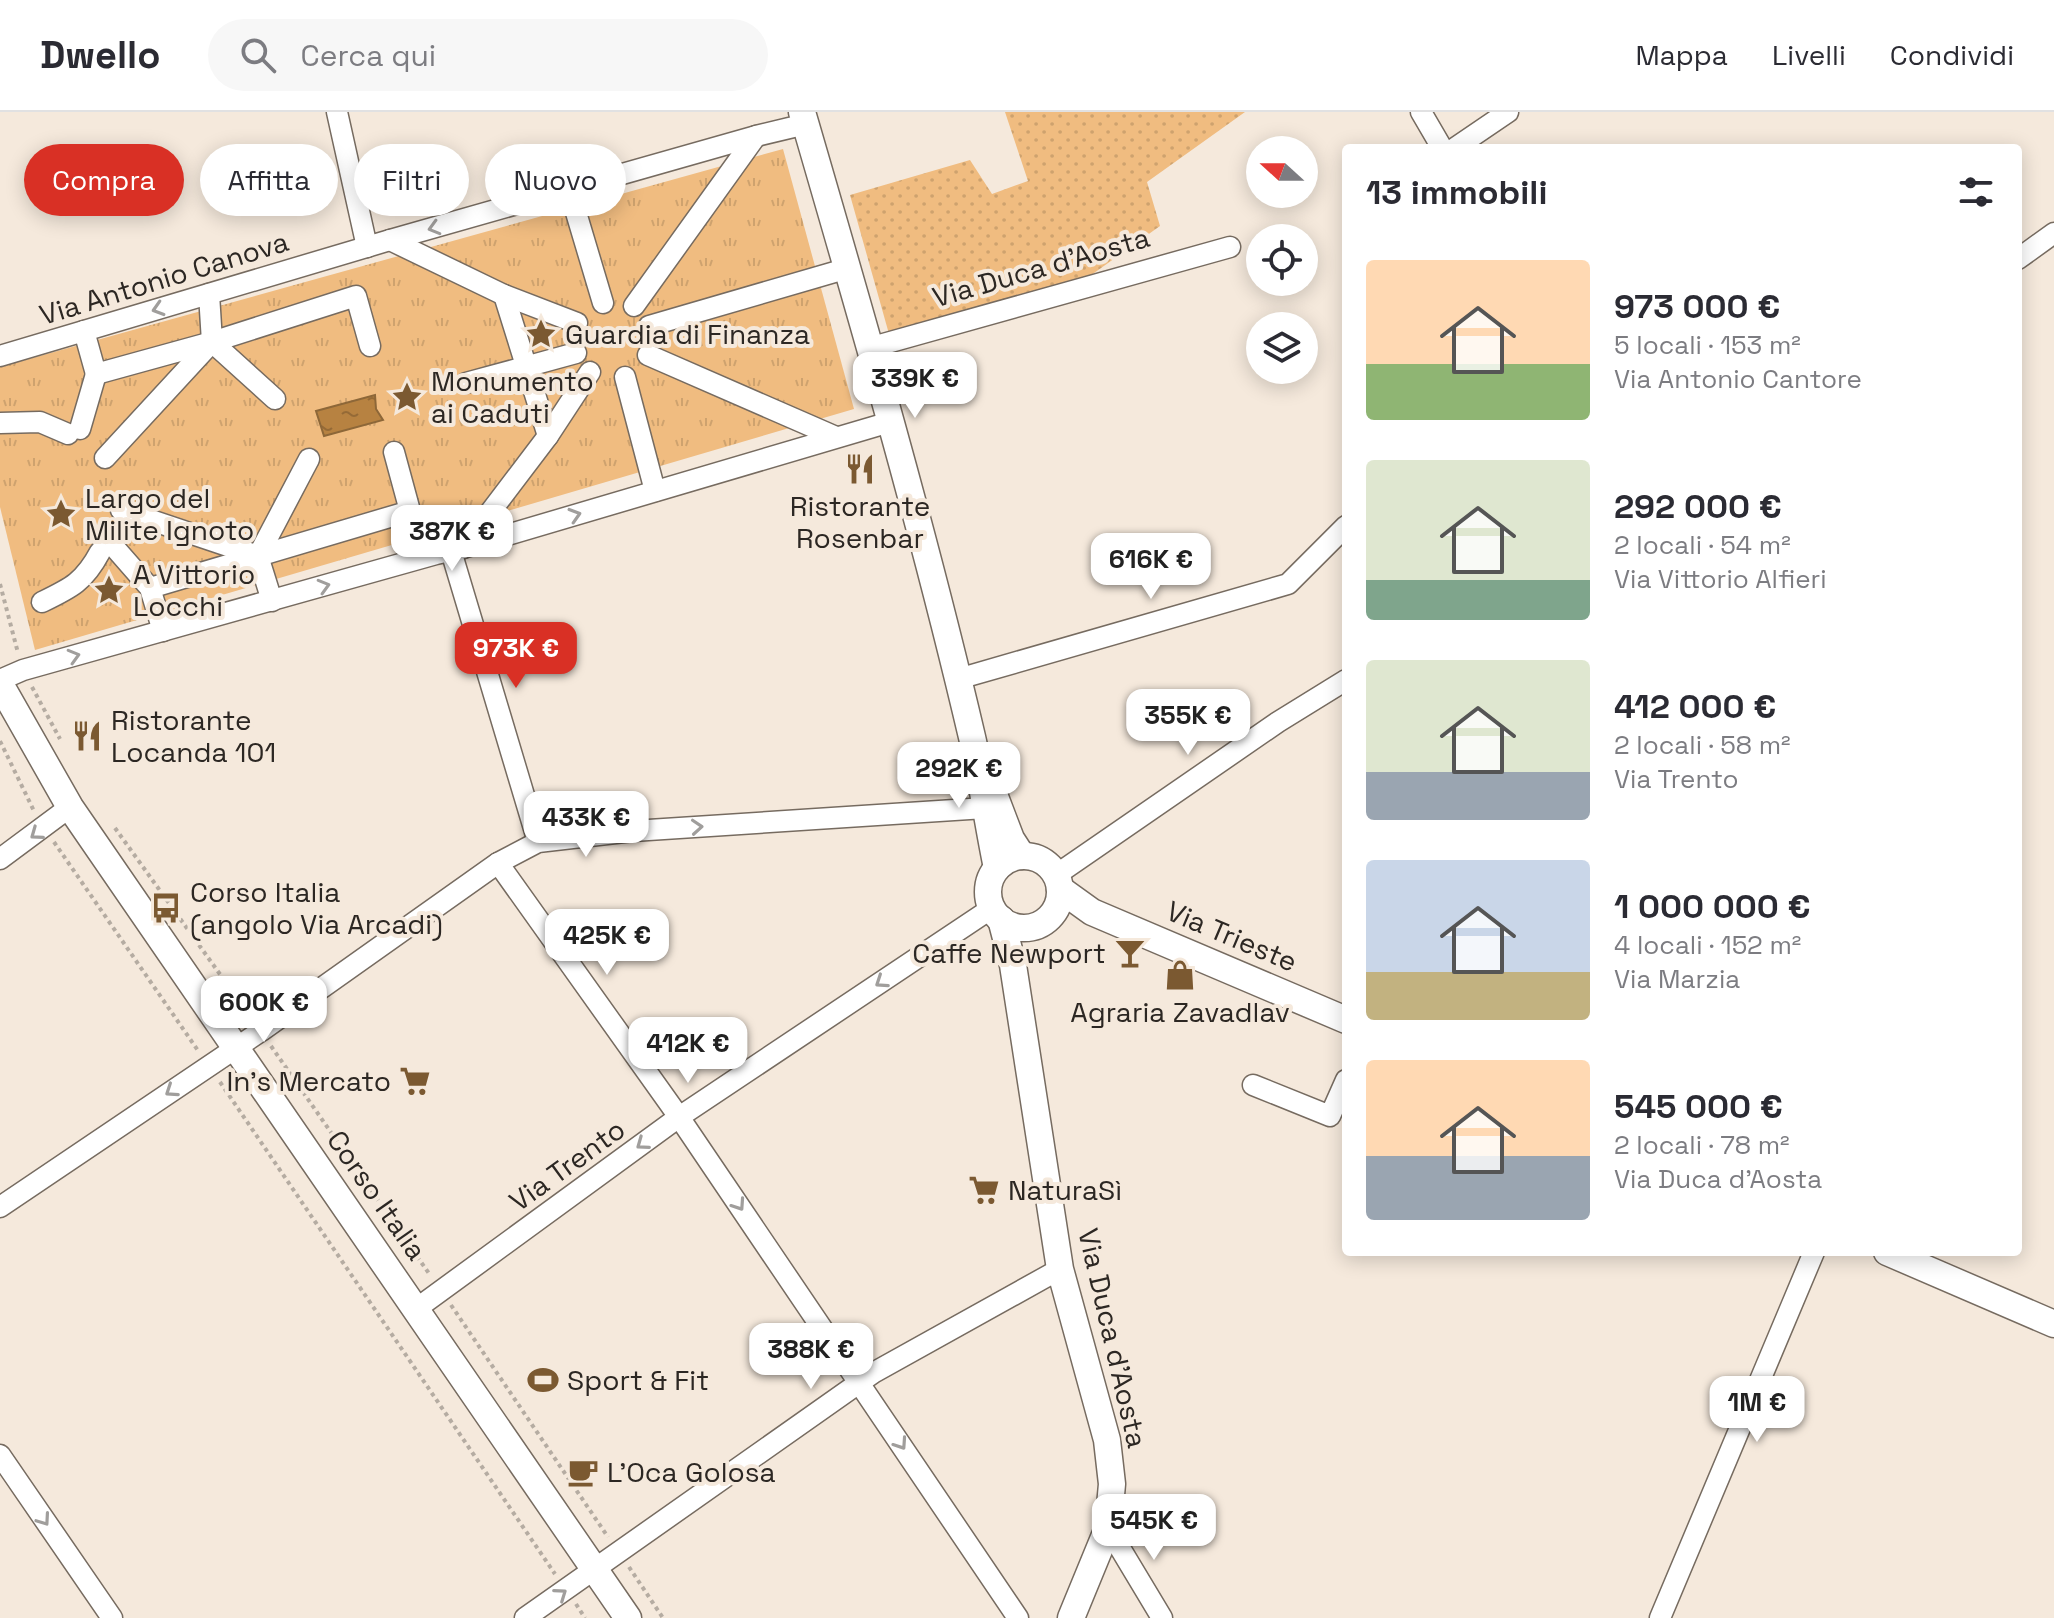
<!DOCTYPE html>
<html lang="it">
<meta charset="utf-8">
<style>
:root{--surface:#fff;--page:#f7f7f7;--text:#2b2b33;--muted:#7c7c81;--line:#e1e1e2;--accent:#d93025}
body{margin:0;font-family:"Space Grotesk",sans-serif;background:var(--page);color:var(--text);height:100vh;display:flex;flex-direction:column;font-size:30px;white-space:nowrap}
*{box-sizing:border-box;margin:0}
p{font-size:26px;color:var(--muted)}
.icon{flex:none;width:44px;height:44px;fill:none;stroke:currentColor;stroke-width:2;stroke-linecap:round;stroke-linejoin:round}
.map{position:relative;flex:1;overflow:hidden}
.panel{position:absolute;left:1342px;top:32px;width:680px;height:1112px;display:flex;flex-direction:column;background:var(--surface);border-radius:8px;box-shadow:0 4px 20px #0003}
.panel>*{flex:none}
.banner{position:absolute;left:24px;top:32px;width:760px;height:72px;display:flex;gap:16px}
.needle{width:52px;rotate:291deg}
.tools{position:absolute;left:1246px;top:24px;display:grid;gap:16px}
.tools a{display:grid;place-items:center;width:72px;height:72px;border-radius:50%;background:var(--surface);box-shadow:0 4px 20px #0003;font-size:40px}
.price{position:absolute;translate:-50% -68px;padding:0 18px;border-radius:16px;background:#fff;color:#222;font-size:26px;line-height:52px;filter:drop-shadow(0 2px 4px #0008)}
.price::after{content:'';position:absolute;left:50%;top:48px;width:24px;height:18px;margin-left:-12px;background:inherit;clip-path:polygon(0 0,100% 0,50% 100%)}
.price.active{background:var(--accent);color:#fff}
ul{padding:0;list-style:none}
li{display:flex;align-items:center;gap:24px;height:200px;padding:0 24px}
li span{display:grid;place-items:center;flex:none;width:224px;height:160px;border-radius:8px;color:#555}
li>.icon{margin-inline-start:auto}
span .icon{width:96px;height:96px;fill:#fffc;stroke-width:1}
li b{font-size:34px}
h2{display:flex;justify-content:space-between;align-items:center;height:96px;padding:0 24px;font-size:34px}
.chip{padding:0 28px;border-radius:36px;background:var(--surface);box-shadow:0 4px 20px #0003;font-size:28px;line-height:72px}
.chip.active{background:var(--accent);color:#fff}
header{display:flex;align-items:center;gap:48px;box-sizing:border-box;height:112px;padding:0 40px;background:var(--surface);border-bottom:2px solid var(--line)}
header strong{font-size:38px}
nav{display:flex;gap:44px;margin-inline-start:auto;font-size:28px}
.search{width:560px;height:72px;background:var(--page);display:flex;align-items:center;gap:20px;box-sizing:border-box;padding:0 28px;border-radius:44px;color:var(--muted);font-size:30px}
.map>svg:first-child{display:block}
</style>
<header>
<strong>Dwello</strong>
<div class="search"><svg class="icon" aria-label="search" viewBox="0 0 24 24"><circle cx="10" cy="10" r="6"/><path d="M15 15l6 6"/></svg>Cerca qui</div>
<nav><a>Mappa</a><a>Livelli</a><a>Condividi</a></nav>
</header>
<div class="map">
<svg width="2054" height="1506" viewBox="0 0 2054 1506">
<defs>
<pattern id="grass-dots" width="8" height="8" patternUnits="userSpaceOnUse" patternTransform="scale(2)"><rect width="8" height="8" fill="#f0bc80"/><path d="M2 2h.1M6 6h.1" fill="none" stroke="#cea26e" stroke-width="1.8" stroke-linecap="round"/></pattern>
<pattern id="park-tufts" width="24" height="20" patternUnits="userSpaceOnUse" patternTransform="scale(2)"><rect width="24" height="20" fill="#f0bc80"/><path d="M3 7l-1-3M5 7V3M7 7l1-3M15 17l-1-3M17 17v-4M19 17l1-3" fill="none" stroke="#cea26e"/></pattern>
<pattern id="water-ripples" width="26" height="14" patternUnits="userSpaceOnUse" patternTransform="scale(2)"><rect width="26" height="14" fill="#b78241"/><path d="M2 4q2-2 4 0t4 0M15 11q2-2 4 0t4 0" fill="none" stroke="#956a36"/></pattern>
</defs>
<rect width="100%" height="100%" fill="#f5e9dc"/>
<path fill="url(#grass-dots)" d="M1005 0H1245L1147 70 1160 114 1080 171 889 222 850 83 970 48 992 82 1028 69Z"/>
<path fill="url(#park-tufts)" d="M783 37 854 297 35 538 0 395V255Z"/>
<path fill="url(#water-ripples)" stroke="#8d6738" stroke-width="2" d="M375 283 376 297 383 308 324 324 316 299Z"/>
<g fill="none" stroke-linecap="round" stroke-linejoin="round">
<g stroke="#766b60" stroke-width="23">
<g id="minor">
<path d="M337 0 367 135"/>
<path d="M1421 0 1442 36"/>
<path d="M1455 36 1508 0"/>
<path d="M569 77 603 191"/>
<path d="M390 128 504 183 577 211"/>
<path d="M2018 147 2054 121"/>
<path d="M504 183 548 324"/>
<path d="M634 194 756 24"/>
<path d="M649 214 845 157"/>
<path d="M84 219 96 262 212 230 356 184 370 234"/>
<path d="M212 230 275 287"/>
<path d="M869 236 1230 135"/>
<path d="M648 243 836 325"/>
<path d="M0 244 390 128 756 24 806 12"/>
<path d="M625 265 655 379"/>
<path d="M466 271 576 241"/>
<path d="M0 311 40 310 68 322"/>
<path d="M80 317 96 262"/>
<path d="M105 346 212 230 209 182"/>
<path d="M121 398 258 444 309 347"/>
<path d="M115 436 150 476 163 519"/>
<path d="M463 436 548 324 590 260"/>
<path d="M451 439 538 730"/>
<path d="M258 444 272 489"/>
<path d="M150 476 410 399 394 340"/>
<path d="M42 490C71 476 84 470 100 440"/>
<path d="M958 567 1288 472 1346 414"/>
<path d="M0 568 23 558 436 442 463 436 890 310"/>
<path d="M0 747 70 695"/>
<path d="M498 751 679 1005 1018 1506"/>
<path d="M1056 763 1278 610 1346 568"/>
<path d="M1253 973 1330 1004 1346 968"/>
<path d="M0 1095 261 919 498 751 538 730 633 719 985 696"/>
<path d="M416 1197 679 1005 992 796"/>
<path d="M0 1343 112 1506"/>
<path d="M1108 1416 1162 1506"/>
<path d="M525 1506 873 1261 1060 1157"/>
<path d="M1660 1506 1814 1140"/>
</g>
</g>
<g stroke="#766b60" stroke-width="29">
<g id="major">
<path d="M802 0C862 206 923 416 972 625 982 668 988 713 997 756"/>
<path d="M0 572 70 695 628 1506"/>
<path d="M995 685 1011 727 1022 744"/>
<circle cx="1024" cy="780" r="36"/>
<path d="M1060 777 1092 800 1346 908"/>
<path d="M1001 807 1013 853 1060 1157 1107 1328 1112 1372 1108 1416 1071 1506"/>
<path d="M1887 1140 2054 1212"/>
</g>
</g>
<g stroke="#b5aca2" stroke-width="4" stroke-dasharray="4 4" stroke-linecap="butt">
<path d="M0 472 18 541"/>
<path d="M32 575 60 627"/>
<path d="M0 629 34 699"/>
<path d="M115 716 250 904"/>
<path d="M54 730 199 940"/>
<path d="M271 934 430 1163"/>
<path d="M220 970 555 1462"/>
<path d="M451 1193 608 1425"/>
<path d="M629 1455 663 1506"/>
<path d="M576 1492 585 1506"/>
</g>
<use href="#minor" stroke="#fff" stroke-width="20"/>
<use href="#major" stroke="#fff" stroke-width="26"/>
</g>
<defs><path id="oneway-chevron" d="M-2-3.5L2.5 0L-2 3.5" fill="none" stroke-width="1.6" stroke-linecap="round" stroke-linejoin="round" transform="scale(2)"/></defs>
<g stroke="#a09e9c">
<use href="#oneway-chevron" transform="translate(434 116) rotate(164)"/>
<use href="#oneway-chevron" transform="translate(158 197) rotate(163)"/>
<use href="#oneway-chevron" transform="translate(575 403) rotate(-17)"/>
<use href="#oneway-chevron" transform="translate(324 474) rotate(-16)"/>
<use href="#oneway-chevron" transform="translate(74 544) rotate(-16)"/>
<use href="#oneway-chevron" transform="translate(697 715) rotate(-4)"/>
<use href="#oneway-chevron" transform="translate(36 722) rotate(144)"/>
<use href="#oneway-chevron" transform="translate(881 870) rotate(146)"/>
<use href="#oneway-chevron" transform="translate(171 979) rotate(146)"/>
<use href="#oneway-chevron" transform="translate(642 1032) rotate(144)"/>
<use href="#oneway-chevron" transform="translate(739 1093) rotate(56)"/>
<use href="#oneway-chevron" transform="translate(901 1332) rotate(56)"/>
<use href="#oneway-chevron" transform="translate(44 1408) rotate(55)"/>
<use href="#oneway-chevron" transform="translate(561 1482) rotate(-35)"/>
</g>
<defs>
<g id="sight-bare" transform="scale(2.4)"><path d="M0-6L1.8-2.2L6-1.7L2.9 1.2L3.7 5.4L0 3.3L-3.7 5.4L-2.9 1.2L-6-1.7L-1.8-2.2Z" fill="#7b5931" stroke="#f5e9dc" stroke-width="2.5" paint-order="stroke"/></g>
<g id="restaurant-bare" transform="scale(2.4)"><path d="M-5-6h1v4h1v-4h1v4h1v-4h1v5L-1.5 .5V6h-2V.5L-5-1ZM5-6V6H3V1.5H1.5Q1.5-4 5-6Z" fill="#7b5931" stroke="#f5e9dc" stroke-width="2.5" paint-order="stroke"/></g>
<g id="bus-bare" transform="scale(2.4)"><path d="M-5-6H5V4H4V6H2V4H-2V6H-4V4H-5ZM-3.5-4V0h7V-4ZM-3.5 1.2v1.5H-2V1.2ZM2 1.2v1.5H3.5V1.2Z" fill="#7b5931" stroke="#f5e9dc" stroke-width="2.5" paint-order="stroke"/></g>
<g id="bar-bare" transform="scale(2.4)"><path d="M-6-5H6L.8 .8V4.5H3.5V6h-7V4.5H-.8V.8Z" fill="#7b5931" stroke="#f5e9dc" stroke-width="2.5" paint-order="stroke"/></g>
<g id="shop-bare" transform="scale(2.4)"><path d="M-5-2.5h2.3a2.7 3.5 0 0 1 5.4 0H5L5.5 6h-11ZM-1.5-2.5h3a1.5 2.3 0 0 0-3 0Z" fill="#7b5931" stroke="#f5e9dc" stroke-width="2.5" paint-order="stroke"/></g>
<g id="supermarket-bare" transform="scale(2.4)"><path d="M-6-5.5h2.5l.6 2H6L4.5 2H-2.5L-4.4-4H-6ZM-1.5 3.2a1.3 1.3 0 1 0 .1 0ZM3 3.2a1.3 1.3 0 1 0 .1 0Z" fill="#7b5931" stroke="#f5e9dc" stroke-width="2.5" paint-order="stroke"/></g>
<g id="stadium-bare" transform="scale(2.4)"><path d="M0-5a6.5 5 0 1 0 0 10a6.5 5 0 1 0 0-10ZM-3.5-1.8h7v3.6h-7Z" fill="#7b5931" stroke="#f5e9dc" stroke-width="2.5" paint-order="stroke"/></g>
<g id="cafe-bare" transform="scale(2.4)"><path d="M-5.5-4.5H6V0H3Q3 3.5 0 3.5H-2.5Q-5.5 3.5-5.5 0ZM3-3.2v2h1.7v-2ZM-6 4.5H4V6H-6Z" fill="#7b5931" stroke="#f5e9dc" stroke-width="2.5" paint-order="stroke"/></g>
</defs>
<g fill-rule="evenodd">
<use href="#sight-bare" x="541" y="222"/>
<use href="#sight-bare" x="407" y="285"/>
<use href="#restaurant-bare" x="860" y="357"/>
<use href="#sight-bare" x="61" y="402"/>
<use href="#sight-bare" x="109" y="478"/>
<use href="#restaurant-bare" x="87" y="624"/>
<use href="#bus-bare" x="166" y="796"/>
<use href="#bar-bare" x="1130" y="841"/>
<use href="#shop-bare" x="1180" y="863"/>
<use href="#supermarket-bare" x="415" y="969"/>
<use href="#supermarket-bare" x="984" y="1078"/>
<use href="#stadium-bare" x="543" y="1268"/>
<use href="#cafe-bare" x="583" y="1360"/>
</g>
<g text-anchor="middle" dominant-baseline="central" stroke-width="8" stroke-linejoin="round" paint-order="stroke">
<g font-size="28" fill="#2c2723" stroke="#f5e9dc">
<text transform="translate(1041 155) rotate(-16)">Via Duca d'Aosta</text>
<text transform="translate(164 166) rotate(-17)">Via Antonio Canova</text>
<text transform="translate(1232 824) rotate(23)">Via Trieste</text>
<text transform="translate(567 1053) rotate(-36)">Via Trento</text>
<text transform="translate(377 1083) rotate(55)">Corso Italia</text>
<text transform="translate(1113 1226) rotate(77)">Via Duca d'Aosta</text>
</g>
<g font-size="28" fill="#2c2723" stroke="#f5e9dc" text-anchor="start">
<text x="565" y="222">Guardia di Finanza</text>
<text x="431" y="269">Monumento<tspan x="431" dy="32">ai Caduti</tspan></text>
<text x="85" y="386">Largo del<tspan x="85" dy="32">Milite Ignoto</tspan></text>
<text x="860" y="394" text-anchor="middle">Ristorante<tspan x="860" dy="32">Rosenbar</tspan></text>
<text x="133" y="462">A Vittorio<tspan x="133" dy="32">Locchi</tspan></text>
<text x="111" y="608">Ristorante<tspan x="111" dy="32">Locanda 101</tspan></text>
<text x="190" y="780">Corso Italia<tspan x="190" dy="32">(angolo Via Arcadi)</tspan></text>
<text x="1106" y="841" text-anchor="end">Caffe Newport</text>
<text x="1180" y="900" text-anchor="middle">Agraria Zavadlav</text>
<text x="391" y="969" text-anchor="end">In's Mercato</text>
<text x="1008" y="1078">NaturaSì</text>
<text x="567" y="1268">Sport &amp; Fit</text>
<text x="607" y="1360">L'Oca Golosa</text>
</g>
</g>
</svg>
<div class="tools">
<a><svg class="needle" viewBox="-14 -14 28 28"><path d="M0-13l5 13h-10z" fill="#e53935"/><path d="M0 13l5-13h-10z" fill="#7c7c81"/></svg></a>
<a><svg class="icon" aria-label="locate" viewBox="0 0 24 24"><circle cx="12" cy="12" r="6"/><path d="M12 2v4M12 18v4M2 12h4M18 12h4"/></svg></a>
<a><svg class="icon" aria-label="layers" viewBox="0 0 24 24"><path d="M12 4l9 5-9 5-9-5zM3 14l9 5 9-5"/></svg></a>
</div>
<b class="price" style="left:915px;top:308px">339K €</b>
<b class="price" style="left:452px;top:461px">387K €</b>
<b class="price" style="left:1151px;top:489px">616K €</b>
<b class="price active" style="left:516px;top:578px">973K €</b>
<b class="price" style="left:1188px;top:645px">355K €</b>
<b class="price" style="left:959px;top:698px">292K €</b>
<b class="price" style="left:586px;top:747px">433K €</b>
<b class="price" style="left:607px;top:865px">425K €</b>
<b class="price" style="left:264px;top:932px">600K €</b>
<b class="price" style="left:688px;top:973px">412K €</b>
<b class="price" style="left:811px;top:1279px">388K €</b>
<b class="price" style="left:1757px;top:1332px">1M €</b>
<b class="price" style="left:1154px;top:1450px">545K €</b>
<div class="banner">
<a class="chip active">Compra</a>
<a class="chip">Affitta</a>
<a class="chip">Filtri</a>
<a class="chip">Nuovo</a>
</div>
<section class="panel">
<h2>13 immobili<svg class="icon" aria-label="filters" viewBox="0 0 24 24"><path d="M4 7h16M4 17h16"/><circle cx="9" cy="7" r="2"/><circle cx="15" cy="17" r="2"/></svg></h2>
<ul>
<li><span style="background:linear-gradient(#ffd9b3 65%,#8fb573 0)"><svg class="icon" aria-label="home" viewBox="0 0 24 24"><path d="M3 11l9-7 9 7M6 9v11h12V9"/></svg></span><div><b>973 000 €</b><p>5 locali · 153 m²</p><p>Via Antonio Cantore</p></div></li>
<li><span style="background:linear-gradient(#dfe7d0 75%,#7fa58c 0)"><svg class="icon" aria-label="home" viewBox="0 0 24 24"><path d="M3 11l9-7 9 7M6 9v11h12V9"/></svg></span><div><b>292 000 €</b><p>2 locali · 54 m²</p><p>Via Vittorio Alfieri</p></div></li>
<li><span style="background:linear-gradient(#dfe7d0 70%,#9aa5b1 0)"><svg class="icon" aria-label="home" viewBox="0 0 24 24"><path d="M3 11l9-7 9 7M6 9v11h12V9"/></svg></span><div><b>412 000 €</b><p>2 locali · 58 m²</p><p>Via Trento</p></div></li>
<li><span style="background:linear-gradient(#c9d6e8 70%,#c2b280 0)"><svg class="icon" aria-label="home" viewBox="0 0 24 24"><path d="M3 11l9-7 9 7M6 9v11h12V9"/></svg></span><div><b>1 000 000 €</b><p>4 locali · 152 m²</p><p>Via Marzia</p></div></li>
<li><span style="background:linear-gradient(#ffd9b3 60%,#9aa5b1 0)"><svg class="icon" aria-label="home" viewBox="0 0 24 24"><path d="M3 11l9-7 9 7M6 9v11h12V9"/></svg></span><div><b>545 000 €</b><p>2 locali · 78 m²</p><p>Via Duca d'Aosta</p></div></li>
</ul>
</section>
</div>
